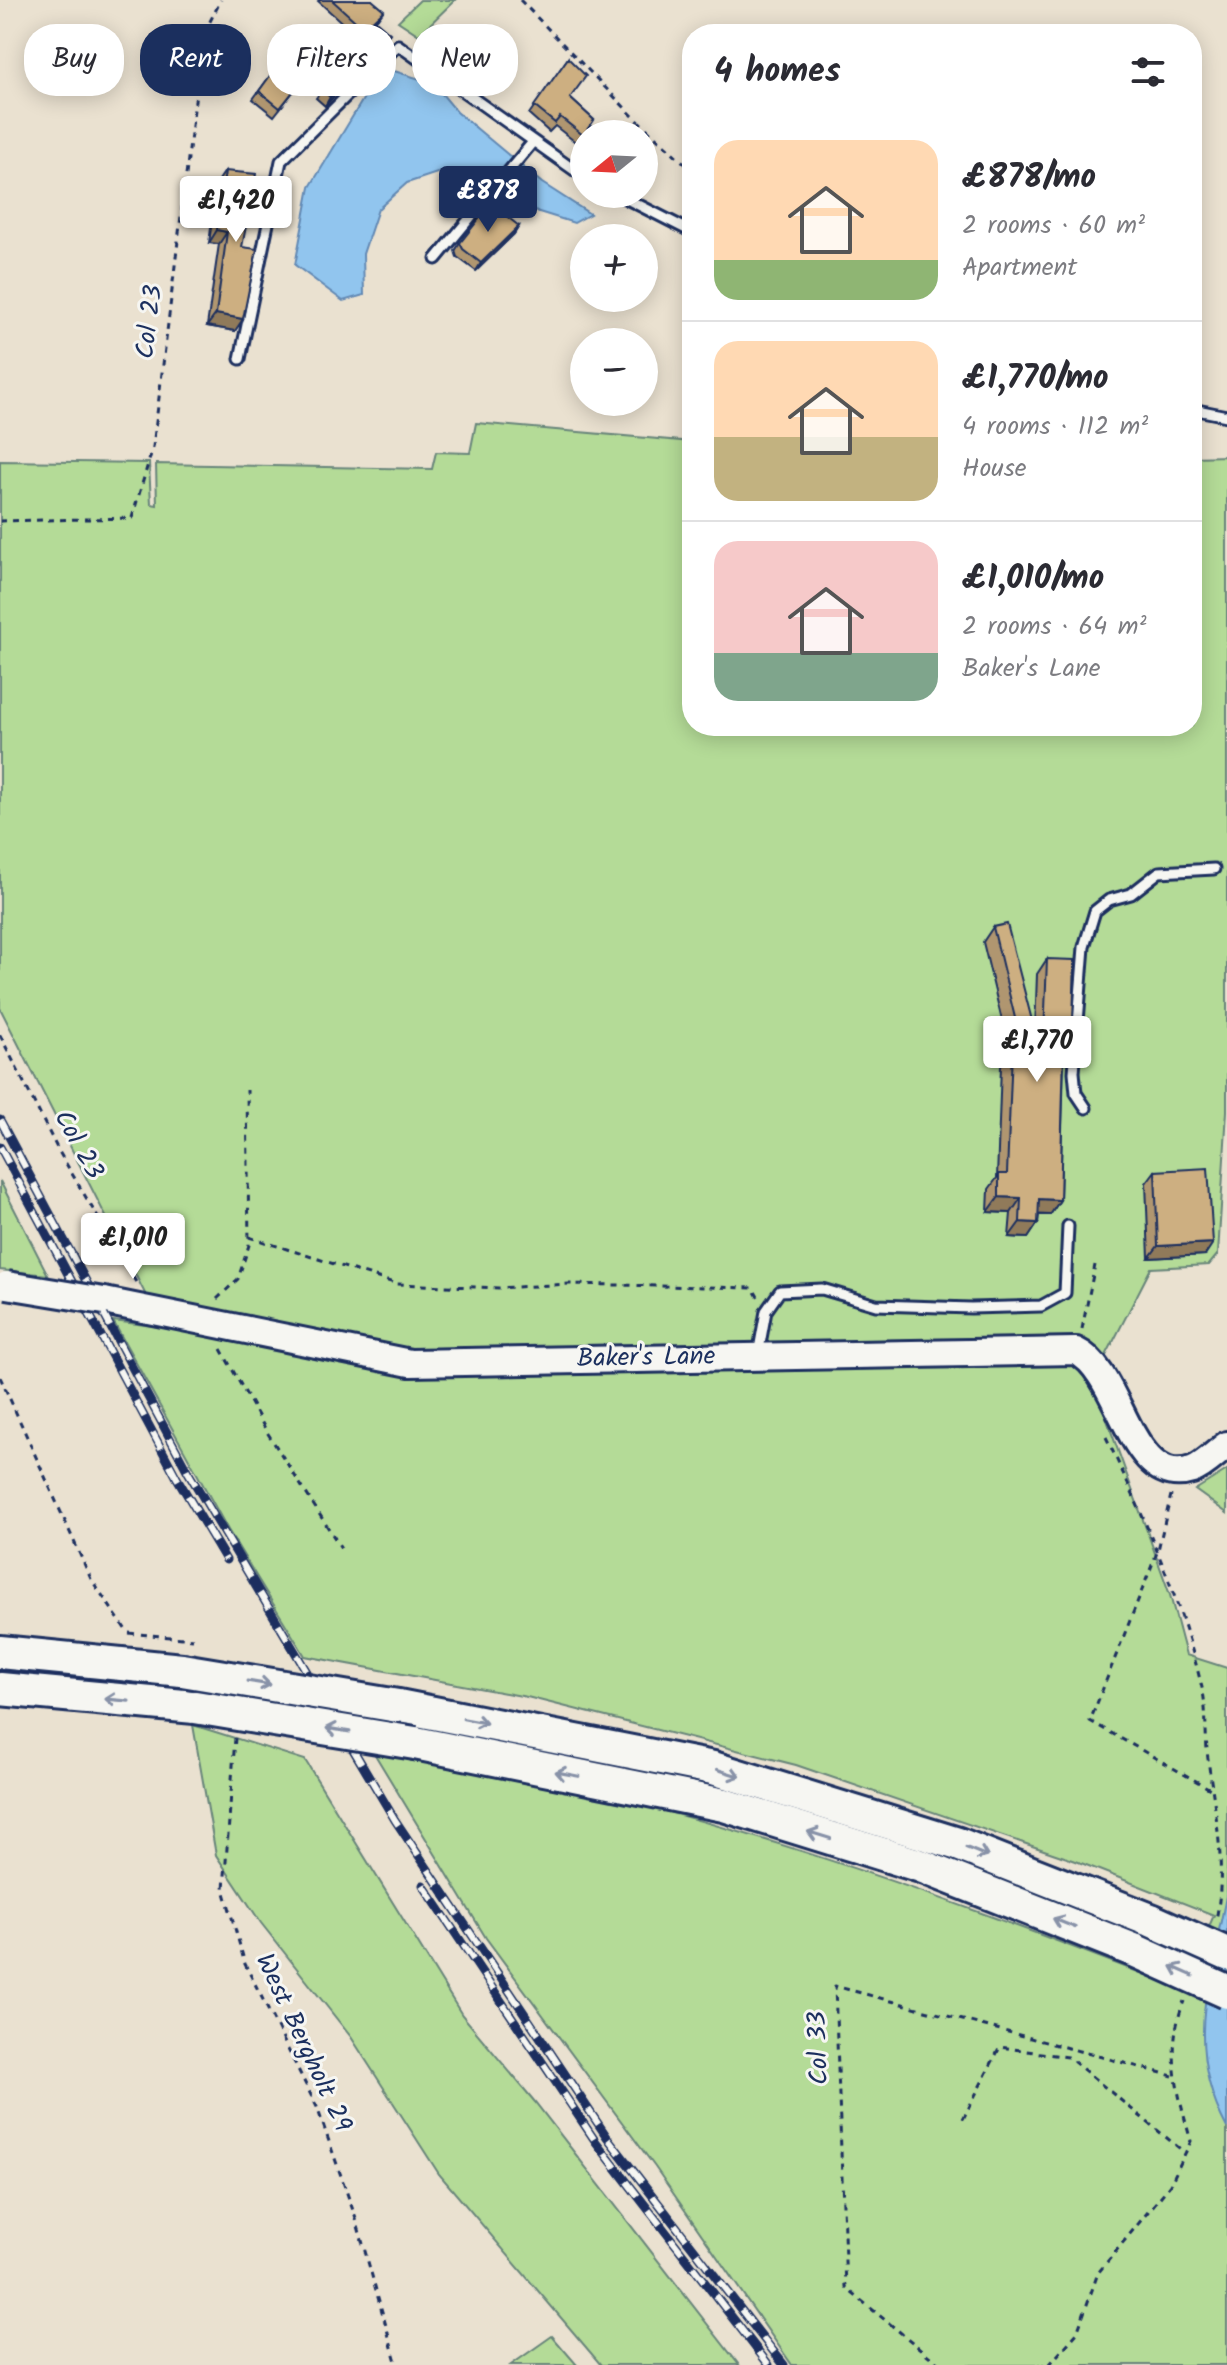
<!DOCTYPE html>
<meta charset="utf-8">
<style>
:root{--surface:#fff;--page:#f7f7f7;--text:#2b2b33;--muted:#7c7c81;--line:#e1e1e2;--accent:#1b2f5e}
body{margin:0;font-family:Kalam,sans-serif;background:var(--page);color:var(--text);height:100vh;display:flex;flex-direction:column;font-size:30px;white-space:nowrap}
*{box-sizing:border-box;margin:0}
p{font-size:26px;color:var(--muted)}
.icon{flex:none;width:44px;height:44px;fill:none;stroke:currentColor;stroke-width:2;stroke-linecap:round;stroke-linejoin:round}
.map{position:relative;flex:1;overflow:hidden}
.details{position:absolute;left:682px;top:24px;width:520px;height:712px;display:flex;flex-direction:column;background:var(--surface);border-radius:32px;box-shadow:0 4px 20px #0003}
.details>*{flex:none}
.top-card{position:absolute;left:24px;top:24px;width:538px;height:72px;display:flex;gap:16px}
.needle{width:52px;rotate:252deg}
.controls{position:absolute;left:570px;top:120px;display:grid;gap:16px}
.controls a{display:grid;place-items:center;width:88px;height:88px;border-radius:50%;background:var(--surface);box-shadow:0 4px 20px #0003;font-size:40px}
.price{position:absolute;translate:-50% -68px;padding:0 18px;border-radius:8px;background:#fff;color:#222;font-size:26px;line-height:52px;filter:drop-shadow(0 2px 4px #0008)}
.price::after{content:'';position:absolute;left:50%;top:48px;width:24px;height:18px;margin-left:-12px;background:inherit;clip-path:polygon(0 0,100% 0,50% 100%)}
.price.on{background:var(--accent);color:#fff}
ul{padding:0;list-style:none}
li{display:flex;align-items:center;gap:24px;height:200px;padding:0 32px}
li+li{border-top:2px solid var(--line)}
li span{display:grid;place-items:center;flex:none;width:224px;height:160px;border-radius:24px;color:#555}
li>.icon{margin-inline-start:auto}
span .icon{width:96px;height:96px;fill:#fffc;stroke-width:1}
li b{font-size:34px}
h2{display:flex;justify-content:space-between;align-items:center;height:96px;padding:0 32px;font-size:34px}
.chip{padding:0 28px;border-radius:32px;background:var(--surface);box-shadow:0 4px 20px #0003;font-size:28px;line-height:72px}
.chip.on{background:var(--accent);color:#fff}
.map>svg:first-child{display:block}
</style>
<div class="map">
<svg width="1227" height="2365" viewBox="0 0 1227 2365">
<rect width="100%" height="100%" fill="#eae1d0"/>
<filter id="ink" filterUnits="userSpaceOnUse"><feTurbulence type="fractalNoise" baseFrequency=".0125" numOctaves="2"/><feDisplacementMap in="SourceGraphic" scale="16" xChannelSelector="R" yChannelSelector="G"/><feConvolveMatrix kernelMatrix="1 2 1 2 8 2 1 2 1" color-interpolation-filters="sRGB"/></filter>
<g filter="url(#ink)">
<g fill="#b4db97" stroke="#68857a" stroke-width="2">
<path d="M420 0H455L419 35 398 21Z"/>
<path d="M476 423 692 442V726H1192V457L1227 456V1111L1218 1254 1209 1265 1151 1268 1093 1381 1170 1595 1186 1655 1227 1668V2365H792L655 2167 486 1938 374 1753C653 1787 921 1888 1182 1989L1214 1915 1076 1861 796 1765 527 1697 305 1656 228 1530 113 1321 162 1327 0 1008V461L149 463 151 504 157 505 156 464 432 469 436 452 470 453Z"/>
<path d="M0 1181 48 1275 0 1270Z"/>
<path d="M1227 1470V1513L1195 1490Z"/>
<path d="M193 1725 305 1760 462 2015 535 2102 739 2365H601L439 2174 351 2037 261 1923 216 1855Z"/>
<path d="M552 2336 577 2365H511Z"/>
</g>
<g fill="#91c5ee" stroke="#6289b4" stroke-width="2">
<path d="M391 70 433 83 457 112 542 183 590 214 574 223 539 212 491 184 443 171 407 183 378 209 363 254 364 295 343 301 295 265 310 187 374 81Z"/>
<path d="M1227 1891V2128C1182 2044 1211 1979 1227 1891Z"/>
</g>
<g fill="none" stroke-linecap="round" stroke-linejoin="round">
<g stroke="#1b2f5e" stroke-width="15">
<g id="lane">
<path d="M617 194 692 232"/>
<path d="M436 259 532 143"/>
<path d="M240 359 281 161 398 45 584 177"/>
<path d="M1192 409 1227 416"/>
<path d="M1086 1108 1076 1093 1074 1072 1084 947 1095 911 1109 900 1131 894 1159 872 1214 869"/>
<path d="M758 1355 766 1311 780 1291 822 1289 876 1305 971 1308 1041 1306 1065 1293 1068 1226"/>
</g>
</g>
<g stroke="#1b2f5e" stroke-width="32">
<path id="secondary" d="M104 1301 410 1363 1076 1351C1122 1372 1129 1490 1192 1470 1204 1466 1217 1452 1227 1445"/>
</g>
<g stroke="#1b2f5e" stroke-width="38">
<g id="highway">
<path d="M0 1652 182 1670"/>
<path d="M0 1689 195 1707"/>
<path d="M398 1706 713 1768 958 1844 1153 1921"/>
<path d="M415 1743 724 1805 921 1866 1136 1951"/>
</g>
</g>
<g stroke="#1b2f5e" stroke-width="3" stroke-dasharray="6 6" stroke-linecap="butt">
<path d="M520 0 633 116 692 170"/>
<path d="M0 521 132 518 153 447 203 35 221 0"/>
<path d="M0 1035 58 1150 137 1284"/>
<path d="M249 1237 397 1284 499 1288 569 1284 753 1288 758 1297"/>
<path d="M217 1299 238 1279 249 1245 247 1090"/>
<path d="M1082 1329 1095 1265"/>
<path d="M221 1349 267 1432 341 1548"/>
<path d="M0 1377 91 1579 128 1633 193 1639"/>
<path d="M1106 1437C1146 1521 1182 1602 1203 1692 1207 1714 1205 1737 1208 1759 1215 1814 1227 1865 1216 1920"/>
<path d="M1171 1495 1158 1550 1090 1721 1212 1790"/>
<path d="M235 1738 224 1889 245 1964 317 2107 356 2219 397 2365"/>
<path d="M963 2119 1000 2047 1068 2057 1184 2152"/>
<path d="M940 2365 846 2288 835 1986 1173 2076"/>
<path d="M1049 2365 1077 2333 1098 2273 1170 2185 1191 2141C1177 2092 1165 2050 1184 2001"/>
</g>
<use href="#lane" stroke="#f6f6f2" stroke-width="9"/>
<use href="#secondary" stroke="#f6f6f2" stroke-width="26"/>
<use href="#highway" stroke="#f6f6f2" stroke-width="32"/>
<g stroke="#1b2f5e" stroke-width="9">
<g id="rail">
<path d="M0 1120 188 1472 395 1820 607 2137 784 2365"/>
<path d="M0 1147 177 1478 226 1560"/>
<path d="M423 1885 596 2142 769 2365"/>
</g>
</g>
<use href="#rail" stroke="#f6f6f2" stroke-width="6" stroke-dasharray="18" stroke-linecap="butt"/>
<g stroke="#1b2f5e" stroke-width="32" stroke-linecap="butt">
<path id="secondary-bridge" d="M7 1285 104 1301"/>
</g>
<g stroke="#1b2f5e" stroke-width="38" stroke-linecap="butt">
<g id="highway-bridge">
<path d="M182 1670 398 1706"/>
<path d="M195 1707 415 1743"/>
<path d="M1153 1921 1227 1954"/>
<path d="M1136 1951 1227 1992"/>
</g>
</g>
<use href="#secondary-bridge" stroke="#f6f6f2" stroke-width="26"/>
<use href="#highway-bridge" stroke="#f6f6f2" stroke-width="32"/>
</g>
<g fill="#b0966f" stroke="#1b2f5e" stroke-width="2">
<path d="M319 0H372L378 18 358 37 318 1Z"/>
<path d="M390 33 384 41 325 106 316 98 322 90Z"/>
<path d="M291 47 308 73 274 116 253 99Z"/>
<path d="M568 58 570 98 594 120 578 144 555 126 549 132 529 114Z"/>
<path d="M225 171 242 247 235 331 207 326 219 244 209 243 217 183Z"/>
<path d="M519 226 514 234 476 271 457 257 455 251 460 243Z"/>
<path d="M993 927 1035 1030 1037 974 1047 959 1072 1051 1064 1062 1060 1200 1050 1215H1039L1038 1223 1028 1238 1009 1237 1011 1213 988 1212 989 1189 997 1178 1001 1066 1010 1054 983 942Z"/>
<path d="M1155 1171 1205 1255 1149 1258 1146 1183Z"/>
</g>
<g fill="#907a5a" stroke="#1b2f5e" stroke-width="2">
<path d="M384 10 378 18 358 37 364 29Z"/>
<path d="M390 33 384 41 325 106 330 97Z"/>
<path d="M519 226 514 234 476 271 481 263Z"/>
<path d="M217 230 227 232 219 244 209 243Z"/>
<path d="M216 314 243 319 235 331 207 326Z"/>
<path d="M1064 1050 1072 1051 1061 1066Z"/>
<path d="M999 1197 1021 1198 1011 1213 988 1212Z"/>
<path d="M1039 1199 1060 1200 1050 1215 1029 1214Z"/>
<path d="M1020 1222 1038 1223 1028 1238 1009 1237Z"/>
<path d="M1213 1243 1205 1255 1149 1258 1158 1246Z"/>
</g>
<g fill="#cdaf81" stroke="#1b2f5e" stroke-width="2">
<path d="M332 0H372L384 10 364 29Z"/>
<path d="M376 21 390 33 330 97 322 90Z"/>
<path d="M291 47 314 65 280 108 259 91Z"/>
<path d="M568 58 586 76 570 98 594 120 583 135 560 117 555 123 534 106Z"/>
<path d="M225 171 256 174 242 247 257 249 243 319 216 314 227 232 217 230Z"/>
<path d="M491 204 519 226 481 263 463 249 460 243Z"/>
<path d="M1007 924 1043 1063 1047 959 1075 960 1072 1051 1064 1050 1060 1200 1039 1199 1038 1223 1020 1222 1021 1198 999 1197V1174H1007L1012 1051H1023L993 927Z"/>
<path d="M1208 1168 1213 1243 1158 1246 1155 1171Z"/>
</g>
<defs><path id="oneway-shaft" d="M-6 0H5M1.5-3L5.5 0L1.5 3" fill="none" stroke-width="1.6" stroke-linecap="round" stroke-linejoin="round" transform="scale(2)"/></defs>
<g stroke="#8892a8">
<use href="#oneway-shaft" transform="translate(259 1683) rotate(9)"/>
<use href="#oneway-shaft" transform="translate(117 1700) rotate(-175)"/>
<use href="#oneway-shaft" transform="translate(475 1721) rotate(11)"/>
<use href="#oneway-shaft" transform="translate(338 1730) rotate(-171)"/>
<use href="#oneway-shaft" transform="translate(729 1773) rotate(17)"/>
<use href="#oneway-shaft" transform="translate(567 1774) rotate(-169)"/>
<use href="#oneway-shaft" transform="translate(819 1835) rotate(-163)"/>
<use href="#oneway-shaft" transform="translate(977 1852) rotate(22)"/>
<use href="#oneway-shaft" transform="translate(1064 1923) rotate(-158)"/>
<use href="#oneway-shaft" transform="translate(1182 1971) rotate(-156)"/>
</g>
</g>
<g text-anchor="middle" dominant-baseline="central" stroke-width="6" stroke-linejoin="round" paint-order="stroke">
<g font-size="26" fill="#1b2f5e" stroke="#f6f6f2">
<text transform="translate(150 322) rotate(-83)">Col 23</text>
<text transform="translate(78 1145) rotate(61)">Col 23</text>
<text transform="translate(646 1358) rotate(-1)">Baker's Lane</text>
<text transform="translate(303 2043) rotate(65)">West Bergholt 29</text>
<text transform="translate(819 2048) rotate(-92)">Col 33</text>
</g>
</g>
</svg>
<div class="controls">
<a><svg class="needle" viewBox="-14 -14 28 28"><path d="M0-13l5 13h-10z" fill="#e53935"/><path d="M0 13l5-13h-10z" fill="#7c7c81"/></svg></a>
<a>+</a>
<a>−</a>
</div>
<b class="price on" style="left:488px;top:234px">£878</b>
<b class="price" style="left:236px;top:244px">£1,420</b>
<b class="price" style="left:1037px;top:1084px">£1,770</b>
<b class="price" style="left:133px;top:1281px">£1,010</b>
<div class="top-card">
<a class="chip">Buy</a>
<a class="chip on">Rent</a>
<a class="chip">Filters</a>
<a class="chip">New</a>
</div>
<section class="details">
<h2>4 homes<svg class="icon" aria-label="filters" viewBox="0 0 24 24"><path d="M4 7h16M4 17h16"/><circle cx="9" cy="7" r="2"/><circle cx="15" cy="17" r="2"/></svg></h2>
<ul>
<li><span style="background:linear-gradient(#ffd9b3 75%,#8fb573 0)"><svg class="icon" aria-label="home" viewBox="0 0 24 24"><path d="M3 11l9-7 9 7M6 9v11h12V9"/></svg></span><div><b>£878/mo</b><p>2 rooms · 60 m²</p><p>Apartment</p></div></li>
<li><span style="background:linear-gradient(#ffd9b3 60%,#c2b280 0)"><svg class="icon" aria-label="home" viewBox="0 0 24 24"><path d="M3 11l9-7 9 7M6 9v11h12V9"/></svg></span><div><b>£1,770/mo</b><p>4 rooms · 112 m²</p><p>House</p></div></li>
<li><span style="background:linear-gradient(#f6c9c9 70%,#7fa58c 0)"><svg class="icon" aria-label="home" viewBox="0 0 24 24"><path d="M3 11l9-7 9 7M6 9v11h12V9"/></svg></span><div><b>£1,010/mo</b><p>2 rooms · 64 m²</p><p>Baker's Lane</p></div></li>
</ul>
</section>
</div>
